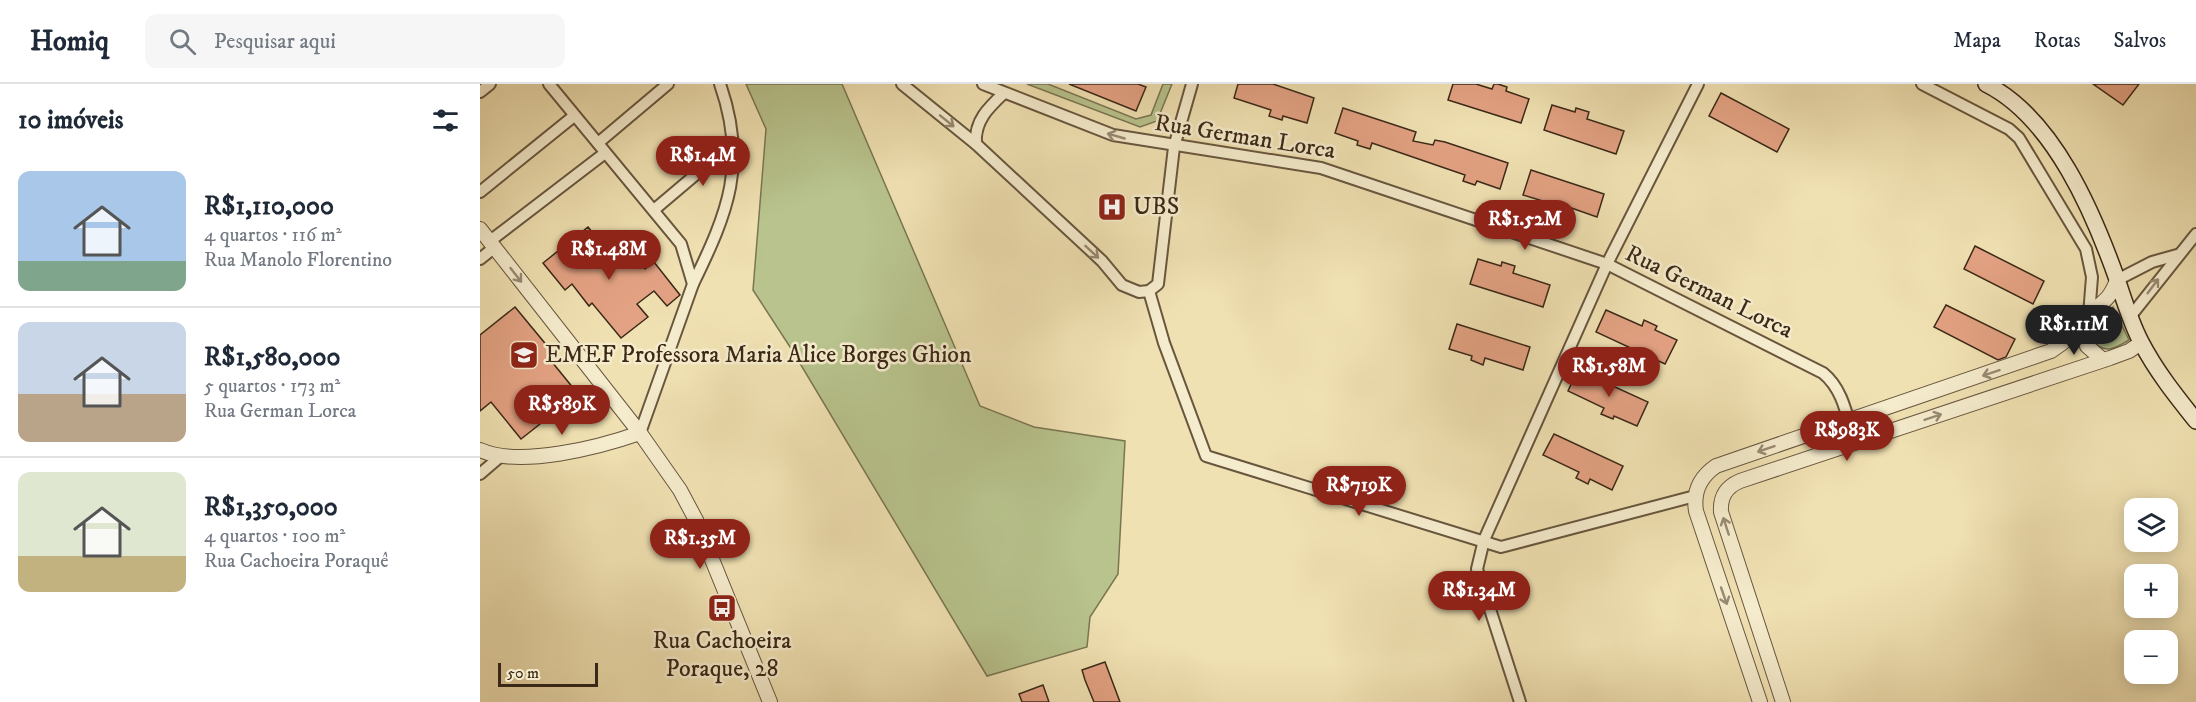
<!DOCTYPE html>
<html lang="pt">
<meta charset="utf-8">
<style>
:root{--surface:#fff;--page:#f6f6f7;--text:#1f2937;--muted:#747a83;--line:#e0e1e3;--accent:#8f2418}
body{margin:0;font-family:"IM FELL DW Pica",serif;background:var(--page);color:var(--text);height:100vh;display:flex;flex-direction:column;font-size:22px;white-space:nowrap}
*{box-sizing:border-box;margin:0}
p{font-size:20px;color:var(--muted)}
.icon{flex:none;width:33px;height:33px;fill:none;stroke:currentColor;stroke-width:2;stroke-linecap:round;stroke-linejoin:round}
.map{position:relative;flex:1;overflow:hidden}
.details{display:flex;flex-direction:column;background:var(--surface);width:480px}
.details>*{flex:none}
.fabs{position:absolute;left:1644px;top:414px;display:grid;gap:12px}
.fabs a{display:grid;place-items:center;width:54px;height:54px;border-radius:12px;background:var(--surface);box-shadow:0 3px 15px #0003;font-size:30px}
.scale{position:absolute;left:18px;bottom:15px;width:100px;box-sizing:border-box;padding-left:6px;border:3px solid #3b2817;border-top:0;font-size:16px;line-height:21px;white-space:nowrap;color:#3b2817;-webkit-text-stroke:4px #f5eccd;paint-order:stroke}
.price{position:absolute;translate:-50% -51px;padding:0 14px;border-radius:21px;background:var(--accent);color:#fff;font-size:20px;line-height:39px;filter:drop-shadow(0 2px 3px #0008)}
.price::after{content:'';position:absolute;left:50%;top:36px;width:18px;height:14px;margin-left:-9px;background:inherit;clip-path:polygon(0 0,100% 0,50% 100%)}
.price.on{background:#222;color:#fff}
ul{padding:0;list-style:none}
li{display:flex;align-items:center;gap:18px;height:150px;padding:0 18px}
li+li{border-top:2px solid var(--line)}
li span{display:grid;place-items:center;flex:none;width:168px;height:120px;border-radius:12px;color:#555}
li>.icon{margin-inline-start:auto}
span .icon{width:72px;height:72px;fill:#fffc;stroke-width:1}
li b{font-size:26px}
h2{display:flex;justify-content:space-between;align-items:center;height:72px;padding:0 18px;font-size:26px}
header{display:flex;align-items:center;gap:36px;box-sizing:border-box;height:84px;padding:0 30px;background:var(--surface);border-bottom:2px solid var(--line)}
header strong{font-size:28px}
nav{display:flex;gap:33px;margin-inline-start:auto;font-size:21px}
.search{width:420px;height:54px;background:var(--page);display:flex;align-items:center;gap:15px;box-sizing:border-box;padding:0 21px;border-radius:12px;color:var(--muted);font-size:22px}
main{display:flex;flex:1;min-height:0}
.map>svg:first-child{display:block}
</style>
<header>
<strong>Homiq</strong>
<div class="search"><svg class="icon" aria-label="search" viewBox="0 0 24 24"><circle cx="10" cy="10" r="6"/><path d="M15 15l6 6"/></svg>Pesquisar aqui</div>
<nav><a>Mapa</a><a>Rotas</a><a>Salvos</a></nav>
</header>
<main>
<section class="details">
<h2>10 imóveis<svg class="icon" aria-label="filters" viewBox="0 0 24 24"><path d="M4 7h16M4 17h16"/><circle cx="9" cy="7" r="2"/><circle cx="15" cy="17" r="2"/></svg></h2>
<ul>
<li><span style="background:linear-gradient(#a9c7e8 75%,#7fa58c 0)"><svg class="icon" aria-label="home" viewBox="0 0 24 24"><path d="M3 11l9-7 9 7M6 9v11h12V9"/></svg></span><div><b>R$1,110,000</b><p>4 quartos · 116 m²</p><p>Rua Manolo Florentino</p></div></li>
<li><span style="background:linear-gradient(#c9d6e8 60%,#b9a48a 0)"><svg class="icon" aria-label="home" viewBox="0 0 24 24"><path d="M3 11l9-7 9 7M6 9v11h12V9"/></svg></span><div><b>R$1,580,000</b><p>5 quartos · 173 m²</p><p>Rua German Lorca</p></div></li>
<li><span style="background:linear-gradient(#dfe7d0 70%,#c2b280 0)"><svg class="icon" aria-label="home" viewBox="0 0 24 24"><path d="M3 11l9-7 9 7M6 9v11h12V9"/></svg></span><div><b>R$1,350,000</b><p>4 quartos · 100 m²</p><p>Rua Cachoeira Poraquê</p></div></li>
</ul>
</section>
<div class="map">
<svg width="1716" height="618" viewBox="0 0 1716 618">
<rect width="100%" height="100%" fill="#f0e1b2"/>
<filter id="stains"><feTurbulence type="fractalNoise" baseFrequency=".00333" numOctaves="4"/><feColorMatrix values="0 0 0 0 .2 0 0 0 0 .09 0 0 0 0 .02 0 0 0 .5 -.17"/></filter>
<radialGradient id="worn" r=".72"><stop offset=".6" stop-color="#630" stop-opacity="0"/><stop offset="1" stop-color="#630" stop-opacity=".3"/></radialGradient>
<g fill="#b8c38d" stroke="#7a7652" stroke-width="1.5">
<path d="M266 0H362L500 322 554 343 645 357 638 490 610 533 607 563 507 592 312 266 273 206 286 45Z"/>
<path d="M547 0H568L656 35 671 31 683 0H692L677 37 660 43Z"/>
<path d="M1633 223 1649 256C1636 264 1625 271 1613 257 1607 239 1620 232 1633 223Z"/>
</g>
<g fill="#e3a283" stroke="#3b2817" stroke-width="1.5">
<path d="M589 0H658L666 3 656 27Z"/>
<path d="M758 0H793L834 14 827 39 803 32 802 36 789 32 791 26 754 14Z"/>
<path d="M973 0H996L1012 5 1014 0H1018L1027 3 1026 7 1049 15 1041 39 968 16Z"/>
<path d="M1613 0H1659L1643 21Z"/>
<path d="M1241 9 1309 45 1297 68 1229 32Z"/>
<path d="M1072 21 1095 28 1096 24 1109 28 1107 35 1144 47 1136 70 1064 46Z"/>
<path d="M863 24 936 48 933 57 953 61 955 56 965 58 1028 79 1020 105 997 97 995 101 983 97 985 91 892 59 890 65 877 61 878 57 855 49Z"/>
<path d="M1051 86 1124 110 1117 133 1080 120 1077 127 1065 123 1066 118 1043 111Z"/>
<path d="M108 143 140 182 154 171 165 185 174 178 200 211 187 222 174 207 157 220 168 233 141 254 112 219 109 222 92 200 85 206 63 179Z"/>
<path d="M1495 162 1564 197 1553 220 1484 185Z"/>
<path d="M998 175 1021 182 1022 178 1035 182 1033 189 1070 201 1063 223 990 200Z"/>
<path d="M1466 221 1535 255 1526 273 1518 276 1454 243Z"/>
<path d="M35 223 73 269 68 273 98 310 41 355 11 318 0 327V251Z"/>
<path d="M1126 226 1162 242 1164 236 1177 242 1175 246 1197 256 1185 280 1116 248Z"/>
<path d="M977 240 1050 263 1043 286 1005 274 1003 281 991 276 992 272 969 265Z"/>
<path d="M1098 286 1168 318 1157 342 1134 332 1133 335 1121 330 1124 324 1088 307Z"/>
<path d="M1074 350 1143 382 1132 406 1110 395 1108 400 1096 394 1099 388 1063 371Z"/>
<path d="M625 578 640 618H614L605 596 602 586Z"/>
<path d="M563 601 569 618H542L539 610Z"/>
</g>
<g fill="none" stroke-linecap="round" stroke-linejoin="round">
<g stroke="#68563e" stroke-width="14">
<g id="minor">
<path d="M69 0 201 160 213 200 160 349"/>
<path d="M422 0 496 60 622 177 642 201 659 208 669 207 678 200 694 63 712 0"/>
<path d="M503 0 633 51 841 84 1127 180 1343 289C1364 306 1367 334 1375 359"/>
<path d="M1442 0 1529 45 1539 54 1606 165 1612 193 1609 231"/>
<path d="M0 8 10 0"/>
<path d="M118 59 188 0"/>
<path d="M496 60C494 37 509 23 524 9"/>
<path d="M0 108 94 32"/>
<path d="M175 125 253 59"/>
<path d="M10 157 125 69"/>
<path d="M0 175 15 163"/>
<path d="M1637 196 1672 178 1697 171"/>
<path d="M213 200C248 128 268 80 240 0"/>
<path d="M669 207 684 259 726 372 1021 463 1215 412"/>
<path d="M1650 233 1716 150"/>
<path d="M0 390 21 372"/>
<path d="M1040 618 997 485 1004 456 1127 180 1218 0"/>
</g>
</g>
<g stroke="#68563e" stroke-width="16">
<g id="tertiary">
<path d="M0 145 160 349 200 406 216 436 290 618"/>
<path d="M1601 243 1607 262 1623 276"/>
<path d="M0 366C40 384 120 363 160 349"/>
<path d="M1280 618 1216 427C1213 408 1220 393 1236 382L1571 267C1587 257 1596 247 1608 232 1622 217 1629 218 1637 196"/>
<path d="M1303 618 1241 428C1240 413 1246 403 1260 397L1630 274 1649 267 1661 259"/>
</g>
</g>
<g stroke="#3b2817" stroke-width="18">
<path id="secondary" d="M1506 0C1574 34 1614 130 1638 198 1645 219 1651 239 1661 258 1676 287 1696 312 1716 337"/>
</g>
<use href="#minor" stroke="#f5eccd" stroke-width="10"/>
<use href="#tertiary" stroke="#f5eccd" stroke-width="14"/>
<use href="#secondary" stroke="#f5eccd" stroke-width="15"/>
</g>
<defs><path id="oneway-shaft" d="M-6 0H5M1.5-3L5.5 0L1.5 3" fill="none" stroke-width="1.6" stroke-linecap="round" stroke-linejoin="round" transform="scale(1.5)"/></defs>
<g stroke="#988a72">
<use href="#oneway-shaft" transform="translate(467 37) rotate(39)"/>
<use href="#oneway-shaft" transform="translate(636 52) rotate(-164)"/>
<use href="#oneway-shaft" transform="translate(612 168) rotate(43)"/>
<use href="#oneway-shaft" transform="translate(36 191) rotate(52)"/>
<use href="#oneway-shaft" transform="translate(1673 202) rotate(-53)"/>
<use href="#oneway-shaft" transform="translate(1511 289) rotate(161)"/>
<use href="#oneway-shaft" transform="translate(1453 333) rotate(-19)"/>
<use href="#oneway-shaft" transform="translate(1286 365) rotate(161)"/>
<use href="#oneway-shaft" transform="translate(1246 442) rotate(-108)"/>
<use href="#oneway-shaft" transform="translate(1244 512) rotate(71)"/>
</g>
<defs>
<g id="hospital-square" transform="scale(1.5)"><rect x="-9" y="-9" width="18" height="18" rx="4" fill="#8f2418" stroke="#f5eccd"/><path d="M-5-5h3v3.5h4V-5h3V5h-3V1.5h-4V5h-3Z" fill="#fff"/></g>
<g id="school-square" transform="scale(1.5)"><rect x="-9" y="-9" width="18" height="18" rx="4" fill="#8f2418" stroke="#f5eccd"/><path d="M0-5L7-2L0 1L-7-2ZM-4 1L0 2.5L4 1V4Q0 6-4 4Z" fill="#fff"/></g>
<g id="bus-square" transform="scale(1.5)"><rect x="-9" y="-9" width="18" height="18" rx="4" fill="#8f2418" stroke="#f5eccd"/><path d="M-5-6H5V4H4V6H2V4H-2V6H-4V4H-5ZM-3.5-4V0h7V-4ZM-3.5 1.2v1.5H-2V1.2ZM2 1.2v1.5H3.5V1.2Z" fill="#fff"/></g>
</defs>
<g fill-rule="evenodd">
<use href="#hospital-square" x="632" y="123"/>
<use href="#school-square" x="44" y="271"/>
<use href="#bus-square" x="242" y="524"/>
</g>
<g text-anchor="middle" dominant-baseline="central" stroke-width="5" stroke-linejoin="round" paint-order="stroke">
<g font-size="24" fill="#3b2817" stroke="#f5eccd">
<text transform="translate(765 53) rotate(9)">Rua German Lorca</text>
<text transform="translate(1229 208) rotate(26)">Rua German Lorca</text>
</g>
<g font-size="24" fill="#3b2817" stroke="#f5eccd" text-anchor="start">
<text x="653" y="123">UBS</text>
<text x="65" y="271">EMEF Professora Maria Alice Borges Ghion</text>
<text x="242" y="557" text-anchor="middle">Rua Cachoeira<tspan x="242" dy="28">Poraque, 28</tspan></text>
</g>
</g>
<rect width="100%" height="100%" filter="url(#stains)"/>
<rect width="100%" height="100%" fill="url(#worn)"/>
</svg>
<div class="fabs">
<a><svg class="icon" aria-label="layers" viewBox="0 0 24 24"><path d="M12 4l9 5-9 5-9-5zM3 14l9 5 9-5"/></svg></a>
<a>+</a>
<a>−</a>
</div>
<div class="scale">50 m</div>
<b class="price" style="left:223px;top:103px">R$1.4M</b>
<b class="price" style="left:1045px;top:167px">R$1.52M</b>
<b class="price" style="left:129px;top:197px">R$1.48M</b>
<b class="price on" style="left:1594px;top:272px">R$1.11M</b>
<b class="price" style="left:1129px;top:314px">R$1.58M</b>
<b class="price" style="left:82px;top:352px">R$589K</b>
<b class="price" style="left:1367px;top:378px">R$983K</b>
<b class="price" style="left:879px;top:433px">R$719K</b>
<b class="price" style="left:220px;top:486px">R$1.35M</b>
<b class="price" style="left:999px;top:538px">R$1.34M</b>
</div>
</main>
